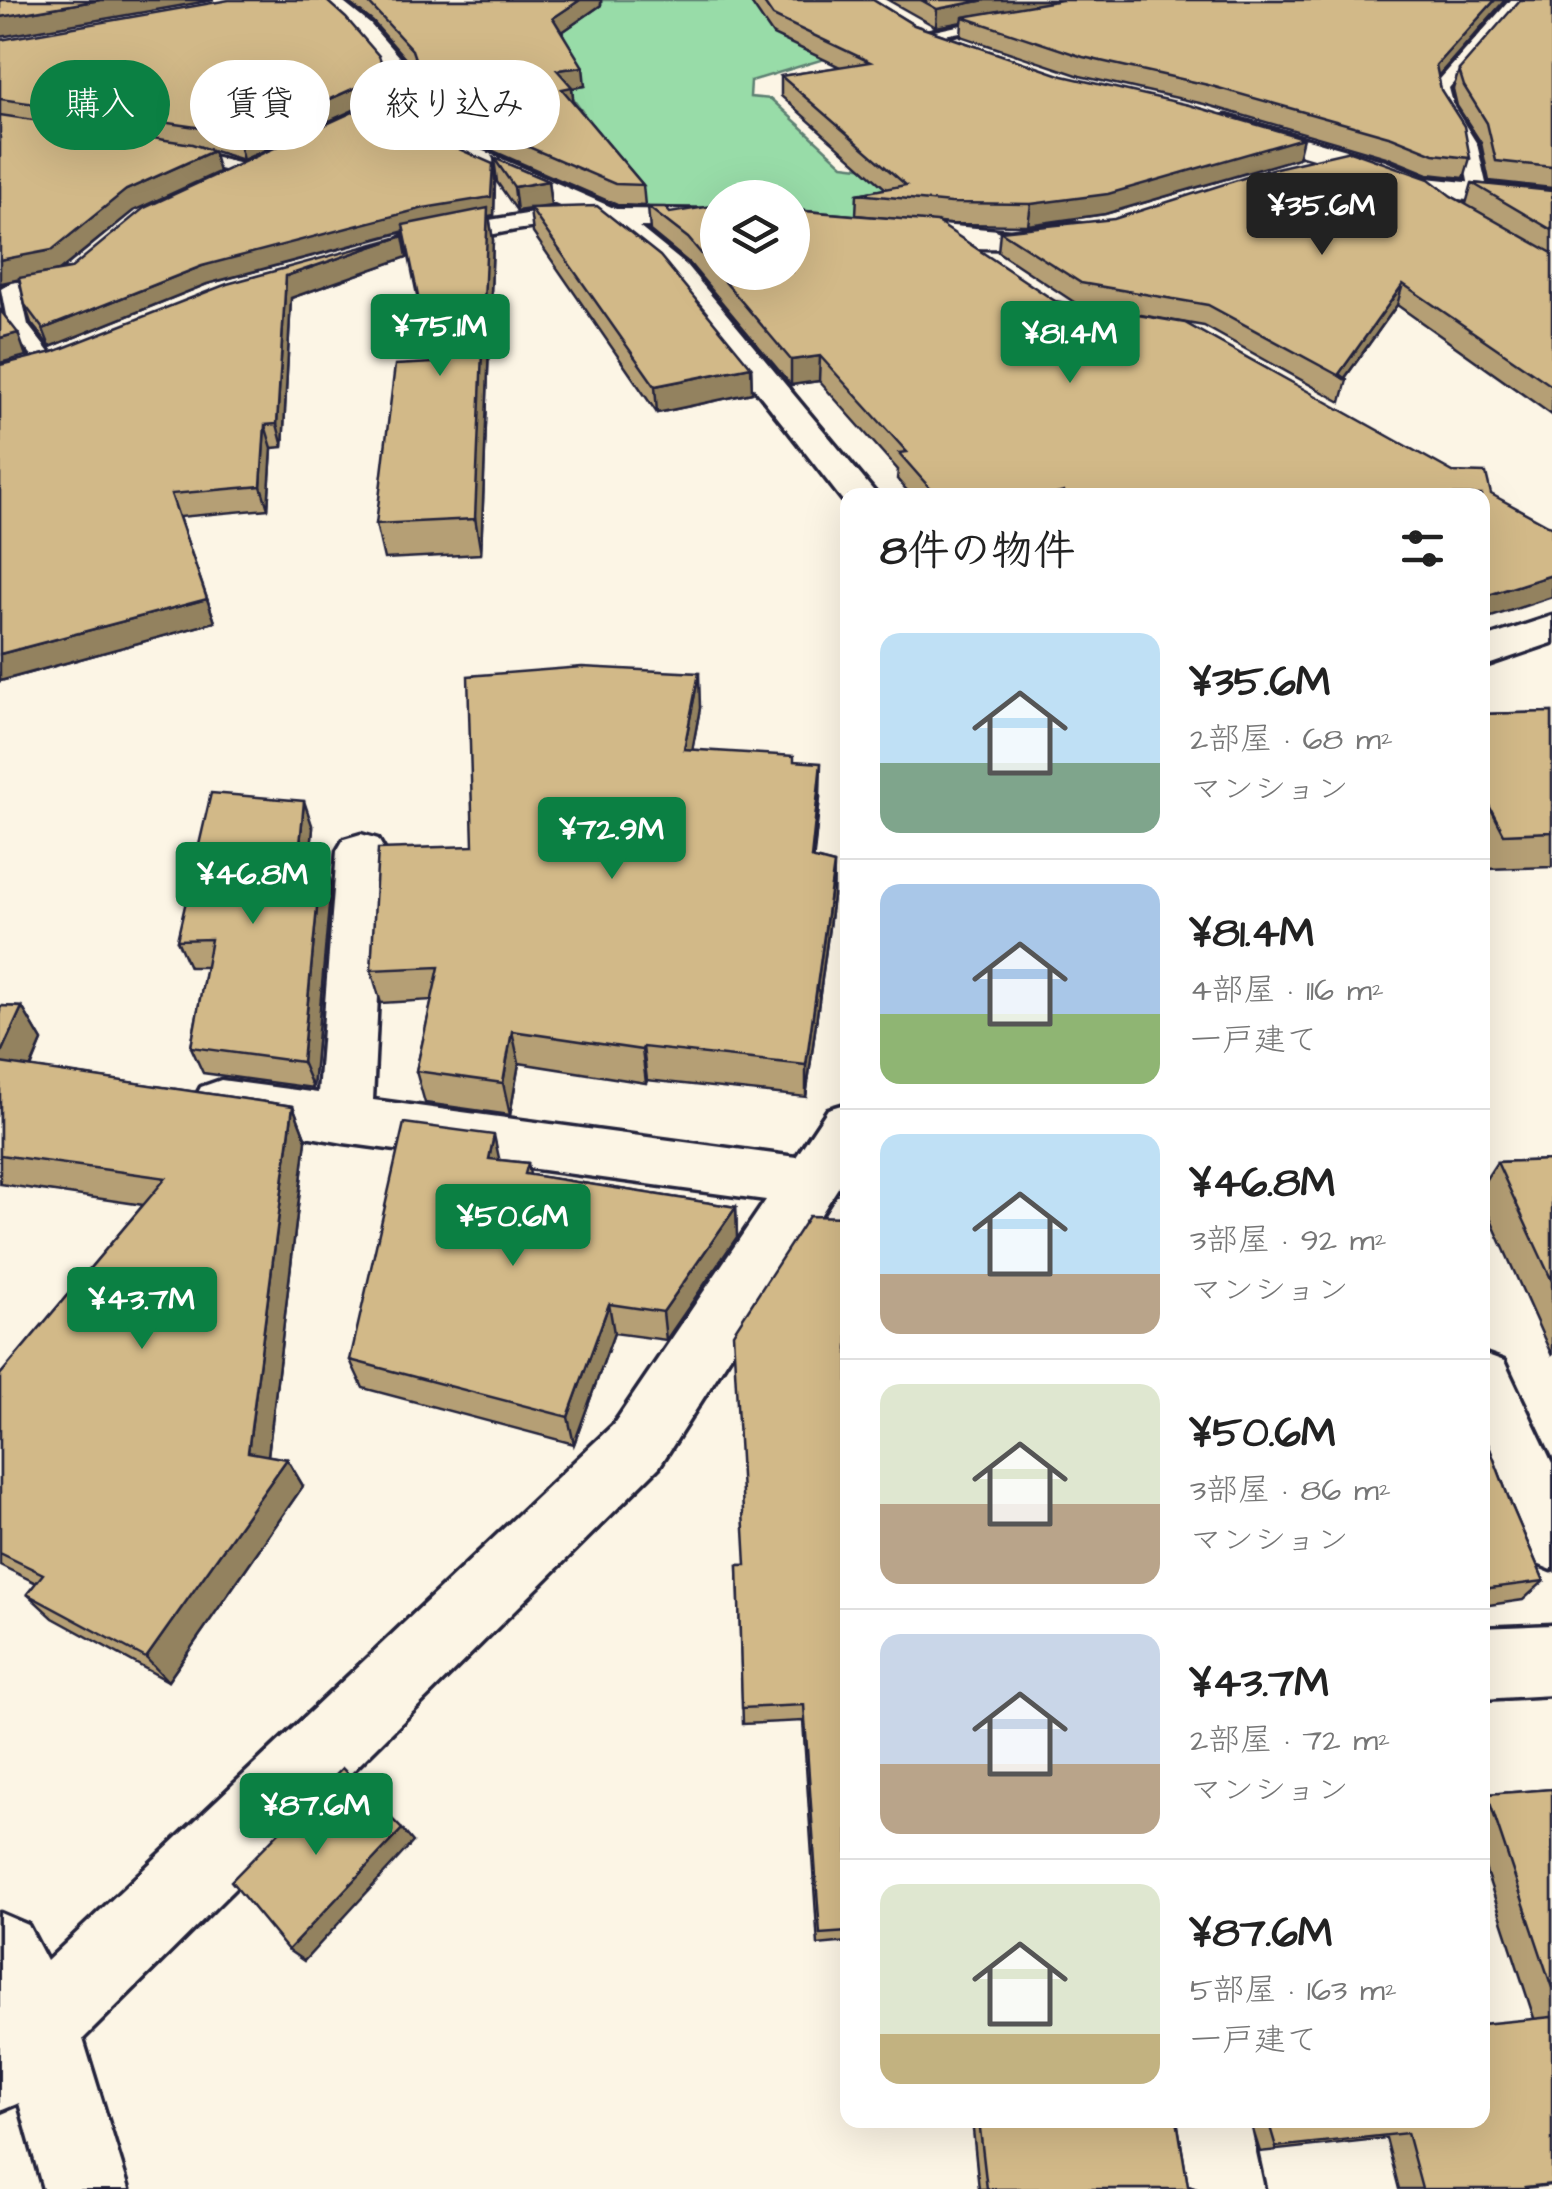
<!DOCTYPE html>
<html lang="ja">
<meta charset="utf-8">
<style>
:root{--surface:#fff;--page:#f2f2f2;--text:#222;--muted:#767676;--line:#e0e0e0;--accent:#0b8043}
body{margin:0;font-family:"Architects Daughter","Klee One",sans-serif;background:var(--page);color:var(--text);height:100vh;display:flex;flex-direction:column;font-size:38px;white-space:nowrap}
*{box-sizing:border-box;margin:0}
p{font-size:32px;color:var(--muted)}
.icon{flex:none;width:55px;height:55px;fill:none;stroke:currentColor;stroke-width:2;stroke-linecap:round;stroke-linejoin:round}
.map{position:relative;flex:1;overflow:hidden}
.sheet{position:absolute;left:840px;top:488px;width:650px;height:1640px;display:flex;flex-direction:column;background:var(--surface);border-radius:20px;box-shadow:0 10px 40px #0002}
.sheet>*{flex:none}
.guide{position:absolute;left:30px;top:60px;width:660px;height:90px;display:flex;gap:20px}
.tools{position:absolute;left:700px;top:180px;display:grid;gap:20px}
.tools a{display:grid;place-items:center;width:110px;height:110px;border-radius:50%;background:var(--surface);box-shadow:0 10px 40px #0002;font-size:50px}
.price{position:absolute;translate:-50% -85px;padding:0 22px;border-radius:10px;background:var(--accent);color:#fff;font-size:32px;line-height:65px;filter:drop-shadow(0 2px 5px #0008)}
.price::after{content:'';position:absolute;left:50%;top:60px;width:30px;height:22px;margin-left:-15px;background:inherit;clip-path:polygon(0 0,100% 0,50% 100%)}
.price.on{background:#222;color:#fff}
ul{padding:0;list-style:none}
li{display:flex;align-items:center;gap:30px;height:250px;padding:0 40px}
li+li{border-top:2px solid var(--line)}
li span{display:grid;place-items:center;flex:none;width:280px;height:200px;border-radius:20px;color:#555}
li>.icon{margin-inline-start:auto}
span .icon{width:120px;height:120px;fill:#fffc;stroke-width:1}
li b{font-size:42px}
h2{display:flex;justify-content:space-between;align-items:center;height:120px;padding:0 40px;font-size:42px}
.pill{padding:0 35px;border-radius:45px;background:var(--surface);box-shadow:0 10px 40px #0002;font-size:35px;line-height:90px}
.pill.on{background:var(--accent);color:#fff}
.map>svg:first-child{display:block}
</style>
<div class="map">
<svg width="1552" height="2189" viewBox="0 0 1552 2189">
<rect width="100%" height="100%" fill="#fcf5e5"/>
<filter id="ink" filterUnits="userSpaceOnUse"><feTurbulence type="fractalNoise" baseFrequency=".01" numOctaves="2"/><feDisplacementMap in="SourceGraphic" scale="20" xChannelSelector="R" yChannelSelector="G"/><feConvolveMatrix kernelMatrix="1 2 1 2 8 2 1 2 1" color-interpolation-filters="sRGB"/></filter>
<g filter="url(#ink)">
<path fill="#98dca8" stroke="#5d7f72" stroke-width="2.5" d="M585 0H845L907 34 751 81 750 97 771 99 843 165 876 169 930 222 793 216 792 198H718L717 213 629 209 575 183 616 158 554 73 524 5Z"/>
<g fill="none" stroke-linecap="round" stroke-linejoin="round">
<g stroke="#22223b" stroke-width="8">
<g id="lane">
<path d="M1510 0H1525L1449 88 1454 107 1477 144 1488 192 1479 197 1470 192 1461 144 1438 107 1433 87Z"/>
<path d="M1003 16 1008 17V23L923 39 916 35Z"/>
<path d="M172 147 250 166 253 170 244 175 166 156 164 152Z"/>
<path d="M62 275 71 281 69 285 21 293 28 325 58 364 48 370 41 368 8 326 1 289 11 283Z"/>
</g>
</g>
<g stroke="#22223b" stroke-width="7">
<g id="street">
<path d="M313 0H340L370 24 412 72 431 128 616 209 718 210V228L639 227 686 265 877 495H848V504L845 503C808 457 640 233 596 227 542 218 469 241 415 250L404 248 399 241 404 234 415 232 564 208 409 139 386 74 352 34Z"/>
<path d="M1227 116 1385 161 1427 178 1552 191V209L1421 195 1365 173 1217 130 1213 124 1217 118Z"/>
<path d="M792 212 1010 231 1073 223 1084 225 1088 232 1084 239C994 261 885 238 792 230Z"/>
<path d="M1552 616V643L1482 667V639Z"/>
<path d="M361 834 378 839 385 851 373 1100 796 1157 828 1109 848 1103V1172L659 1467 83 2039 129 2189H43L19 2103 0 2111V1913L28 1925 47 1961 613 1425 766 1200 344 1143 201 1117 193 1102 201 1087 221 1080 318 1093 337 851 344 839Z"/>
<path d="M1482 1353 1504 1361 1552 1463V1570L1528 1560 1482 1455Z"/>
<path d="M1552 1625V1695L1482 1699V1628Z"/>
<path d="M1165 2120H1249L1264 2189H1178Z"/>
</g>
</g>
<use href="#lane" fill="#fcf5e5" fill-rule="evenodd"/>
<use href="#street" fill="#fcf5e5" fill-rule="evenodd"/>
</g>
<g fill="#b59f75" stroke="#22223b" stroke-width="2.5">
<path d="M345 0H601V5L562 32 585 86 572 88 573 102 643 185 645 206 617 205 434 125 415 70 373 22Z"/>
<path d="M749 0H873L914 25 1298 158 1105 214 1028 225 950 224 856 215 857 194 886 189 781 96V76L840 67 773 35Z"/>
<path d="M888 0H1505L1438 76 1441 90 1470 158 1464 178 1428 174 1386 157 1204 104 1080 76 961 36 962 22 936 27Z"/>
<path d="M1552 0V188L1489 181 1481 143 1457 106 1453 89 1459 70Z"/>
<path d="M0 40 386 74 389 94 243 160 201 147 219 172 133 211 61 270 70 269 405 125 495 181 494 215 489 216 493 240 481 554 384 559 376 524 431 363 404 232 207 284 50 347 31 323 25 305 19 279 1 283 0 285Z"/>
<path d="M494 158 548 181 551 206 541 208 751 367 752 393 657 413 533 233 530 210 517 211 497 182Z"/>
<path d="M1472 183 1552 191V415L1397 305 1345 378 1347 380 1341 402 1204 326 1077 304 998 252 1000 231 1451 196 1466 204Z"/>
<path d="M648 207 670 213 1055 301 1491 494 1552 597 1482 495H911L897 479 898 470 819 381 791 385 689 263 650 231Z"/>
<path d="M403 236 407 257 291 298 283 447 272 448 268 509 179 517 215 622 0 681V365L53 352Z"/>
<path d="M700 708 692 750 794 761 820 797 813 859 834 864 833 897 806 1097 647 1080 646 1083 519 1063 510 1115 425 1103 416 1071 432 1000 381 1003 371 970 473 846Z"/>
<path d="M1552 712V867L1486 869 1482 861V714Z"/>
<path d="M313 828 310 856 331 883 313 1088 203 1073 191 1047 206 967H189L177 940Z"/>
<path d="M0 1006 22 1007 42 1041 31 1068 293 1106 306 1140 268 1456 287 1459 303 1486 168 1681 53 1618 27 1594 36 1583 0 1565V1375L143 1205 0 1184Z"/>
<path d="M500 1160 528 1163 530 1175 736 1207 737 1237 666 1340 614 1333 574 1444 363 1388 350 1360Z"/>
<path d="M1552 1160V1356L1482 1200V1185L1497 1162Z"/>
<path d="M848 1217V1942L818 1945 803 1721 743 1724 738 1565H746Z"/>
<path d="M1482 1428 1511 1504 1544 1581 1523 1600 1482 1606Z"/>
<path d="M1552 1789V2185L1525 2188 1526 2189H1399L1386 2138 1260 2152 1250 2120H1482L1534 2018 1482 1859V1797L1487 1794Z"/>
<path d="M972 2120H1177L1188 2186 1197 2189H979Z"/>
</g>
<g fill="#93825f" stroke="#22223b" stroke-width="2.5">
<path d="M100 0H214L0 37V17Z"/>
<path d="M580 0H601V5L555 37 553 18Z"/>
<path d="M985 0H1081L963 17 962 22 936 27 937 9Z"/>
<path d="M1495 0H1505L1430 85 1436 65Z"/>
<path d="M583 67 585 86 572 88 574 107 564 109 557 70Z"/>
<path d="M386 74 389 94 243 160 238 140Z"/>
<path d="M1303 138 1298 158 1105 214 1028 225 1031 204Z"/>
<path d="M213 151 219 172 133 211 59 271 1 283 0 285V260L126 190Z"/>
<path d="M493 164 495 181 494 215 489 216 493 240 481 554 427 225 207 284 50 347 43 329 202 266Z"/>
<path d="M548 181 551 206 517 211 514 187Z"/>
<path d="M403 236 407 257 291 298 283 447 277 424 286 276Z"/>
<path d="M1403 284 1397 305 1344 379 1338 375Z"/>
<path d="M18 333 26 356 0 363V338Z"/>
<path d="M820 356 819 381 791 385V360Z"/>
<path d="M751 367 752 393 657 413 655 386Z"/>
<path d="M265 425 272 448 268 509 261 486Z"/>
<path d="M1552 575V597L1482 620V597Z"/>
<path d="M207 599 215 622 0 681V654Z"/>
<path d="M699 673 700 708 686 784 684 749Z"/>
<path d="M821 763 820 797 810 892 811 858Z"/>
<path d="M304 801 313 828 308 884 299 856Z"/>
<path d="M322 856 331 883 313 1088 302 1062Z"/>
<path d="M834 864 833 897 806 1097V1065Z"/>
<path d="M22 1007 42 1041 18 1096 0 1068V1055Z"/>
<path d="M512 1031 519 1063 510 1115 503 1083Z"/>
<path d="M643 1047 647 1080 646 1083 642 1050Z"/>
<path d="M293 1106 306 1140 265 1480 248 1452Z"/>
<path d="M494 1135 501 1167 489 1159Z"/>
<path d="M736 1207 737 1237 666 1340 663 1312Z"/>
<path d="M609 1304 614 1333 574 1444 568 1417Z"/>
<path d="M287 1459 303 1486 168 1681 146 1658Z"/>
<path d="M402 1829 413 1842 304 1961 288 1950Z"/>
</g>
<g fill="#d2b988" stroke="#22223b" stroke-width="2.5">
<path d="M0 0H100L0 17Z"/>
<path d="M229 0H326L346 18 379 56 386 74 238 140 196 127 0 99V40Z"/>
<path d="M366 0H580L553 18 583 67 557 70 572 87 562 89 643 185 615 184 431 105 412 50Z"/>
<path d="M762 0H873L914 25 1063 76 1189 105 1303 138 1108 194 1031 204 951 203 857 194 906 185 781 76 870 62 773 16Z"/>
<path d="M921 0H985L937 9Z"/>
<path d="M1062 0H1495L1436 65 1441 90 1464 126 1470 158 1434 154 1392 137 1208 85 1083 57 963 17Z"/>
<path d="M1520 0H1552V167L1496 161 1487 123 1464 86 1459 70Z"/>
<path d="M392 94 405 125 493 164 491 197 424 208 202 266 43 329 25 305 19 278 70 269 144 208Z"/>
<path d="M0 115 192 144 213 151 126 190 52 250 0 260Z"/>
<path d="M1350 151 1429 179 1451 196 1552 253V386L1403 284 1339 374 1347 380 1208 305 1081 283 1000 231 1114 219 1272 169Z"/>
<path d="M494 158 548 181 514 187Z"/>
<path d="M1472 183 1552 191V230Z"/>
<path d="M718 205V272H792V210L937 222 1055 301 1185 323 1453 472 1486 473 1491 494 1548 525 1552 526V575L1482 597V495H1066L1064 492 1053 495H936L899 453 907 452 820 356 791 360 688 238 648 207H665L670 213Z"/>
<path d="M597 206 660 256 751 367 655 386 530 208Z"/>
<path d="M488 208 475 519 376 524 395 365 432 363 403 225Z"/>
<path d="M403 236 286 276 277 424 265 425 261 486 171 494 207 599 0 654V365L53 352 227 284Z"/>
<path d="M0 310 18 333 0 338Z"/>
<path d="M582 667 699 673 684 749 794 756V761L821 763 811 858 834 864 806 1065 643 1047 642 1050 512 1031 503 1083 416 1071 439 967 371 970 378 849 473 846 468 676Z"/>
<path d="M1552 712V832L1504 834 1482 792V714Z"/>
<path d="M211 793 304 801 299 856H322L302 1062 191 1047 211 939 177 940Z"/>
<path d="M0 1006 22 1007 0 1055Z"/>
<path d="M0 1063 293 1106 248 1452 287 1459 146 1658 27 1594 43 1574 0 1553V1375L166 1178 0 1155Z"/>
<path d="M404 1123 494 1135 489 1159 528 1163 525 1174 736 1207 663 1312 609 1304 568 1417 350 1360Z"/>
<path d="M1552 1160V1281L1497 1162Z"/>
<path d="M809 1216 848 1217V1932L820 1934 804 1705 742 1708 738 1565H746L733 1333Z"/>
<path d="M1482 1428 1511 1504 1544 1581 1482 1589Z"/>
<path d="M342 1768 402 1829 288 1950 231 1881Z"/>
<path d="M1552 1789V1988L1487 1794Z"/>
<path d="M1552 2017V2184L1525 2187 1526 2189H1422L1407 2133 1276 2147 1268 2120H1482V2024Z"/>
<path d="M979 2120H1177L1188 2186 1197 2189H987Z"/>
</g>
</g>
</svg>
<div class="tools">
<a><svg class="icon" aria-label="layers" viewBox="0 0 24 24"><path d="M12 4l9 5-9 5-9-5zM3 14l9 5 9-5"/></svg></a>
</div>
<b class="price on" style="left:1322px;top:258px">¥35.6M</b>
<b class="price" style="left:440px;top:379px">¥75.1M</b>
<b class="price" style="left:1070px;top:386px">¥81.4M</b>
<b class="price" style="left:612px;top:882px">¥72.9M</b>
<b class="price" style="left:253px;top:927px">¥46.8M</b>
<b class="price" style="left:513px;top:1269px">¥50.6M</b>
<b class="price" style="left:142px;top:1352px">¥43.7M</b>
<b class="price" style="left:316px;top:1858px">¥87.6M</b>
<div class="guide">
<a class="pill on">購入</a>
<a class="pill">賃貸</a>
<a class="pill">絞り込み</a>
</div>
<section class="sheet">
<h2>8件の物件<svg class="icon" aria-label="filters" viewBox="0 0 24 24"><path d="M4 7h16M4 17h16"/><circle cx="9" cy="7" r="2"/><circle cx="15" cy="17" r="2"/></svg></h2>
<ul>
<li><span style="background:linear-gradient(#bfe0f5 65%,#7fa58c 0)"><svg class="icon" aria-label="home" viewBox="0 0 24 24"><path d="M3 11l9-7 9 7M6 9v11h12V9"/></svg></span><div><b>¥35.6M</b><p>2部屋 · 68 m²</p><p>マンション</p></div></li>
<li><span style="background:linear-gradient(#a9c7e8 65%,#8fb573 0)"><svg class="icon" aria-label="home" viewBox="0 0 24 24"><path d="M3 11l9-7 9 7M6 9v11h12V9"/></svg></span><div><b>¥81.4M</b><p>4部屋 · 116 m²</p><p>一戸建て</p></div></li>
<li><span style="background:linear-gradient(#bfe0f5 70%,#b9a48a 0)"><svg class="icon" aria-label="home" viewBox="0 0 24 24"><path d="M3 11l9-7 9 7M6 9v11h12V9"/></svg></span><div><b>¥46.8M</b><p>3部屋 · 92 m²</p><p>マンション</p></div></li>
<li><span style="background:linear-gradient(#dfe7d0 60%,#b9a48a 0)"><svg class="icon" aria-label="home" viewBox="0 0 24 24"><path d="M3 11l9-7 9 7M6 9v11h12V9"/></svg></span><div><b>¥50.6M</b><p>3部屋 · 86 m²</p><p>マンション</p></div></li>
<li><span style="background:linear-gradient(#c9d6e8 65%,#b9a48a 0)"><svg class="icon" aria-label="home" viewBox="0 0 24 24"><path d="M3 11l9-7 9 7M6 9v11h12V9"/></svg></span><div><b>¥43.7M</b><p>2部屋 · 72 m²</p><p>マンション</p></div></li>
<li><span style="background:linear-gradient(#dfe7d0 75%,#c2b280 0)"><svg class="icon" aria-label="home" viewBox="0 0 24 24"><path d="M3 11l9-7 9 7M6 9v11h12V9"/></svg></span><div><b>¥87.6M</b><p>5部屋 · 163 m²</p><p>一戸建て</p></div></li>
</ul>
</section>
</div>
